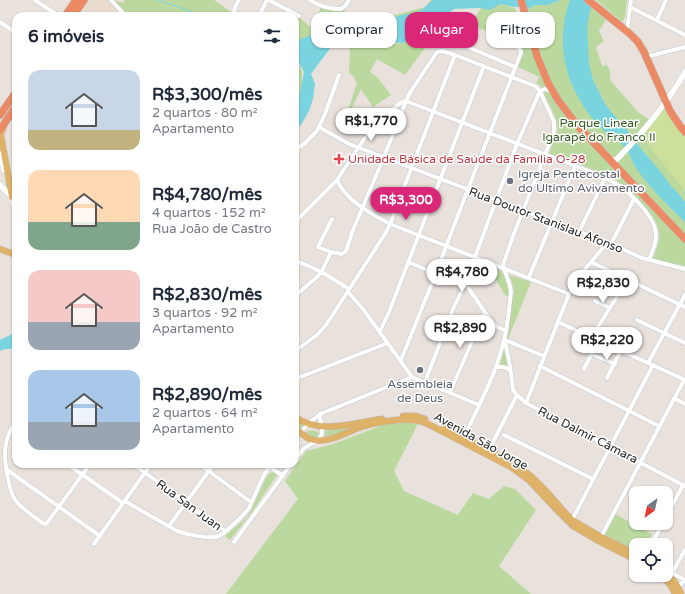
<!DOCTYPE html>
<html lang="pt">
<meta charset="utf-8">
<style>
:root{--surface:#fff;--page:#f2f2f3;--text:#1f2937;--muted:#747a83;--accent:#db2777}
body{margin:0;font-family:"Varela Round",sans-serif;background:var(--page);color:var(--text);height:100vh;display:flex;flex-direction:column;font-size:15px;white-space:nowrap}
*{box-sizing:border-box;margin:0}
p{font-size:13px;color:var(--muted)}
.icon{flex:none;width:22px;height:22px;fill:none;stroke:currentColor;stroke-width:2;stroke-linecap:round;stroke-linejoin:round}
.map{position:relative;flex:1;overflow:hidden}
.side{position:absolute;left:12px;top:12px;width:287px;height:456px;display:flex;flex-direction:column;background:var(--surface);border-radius:12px;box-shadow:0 1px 3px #0004}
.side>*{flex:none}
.top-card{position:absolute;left:311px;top:12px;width:314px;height:36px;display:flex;gap:8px}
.needle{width:26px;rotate:213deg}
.fabs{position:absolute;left:629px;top:486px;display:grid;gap:8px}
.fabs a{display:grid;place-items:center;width:44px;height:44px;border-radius:8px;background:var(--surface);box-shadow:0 1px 3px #0004;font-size:20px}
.price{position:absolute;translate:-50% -34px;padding:0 9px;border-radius:14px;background:#fff;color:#222;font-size:13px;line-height:26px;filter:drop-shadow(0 1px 2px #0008)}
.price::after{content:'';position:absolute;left:50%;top:24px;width:12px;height:9px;margin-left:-6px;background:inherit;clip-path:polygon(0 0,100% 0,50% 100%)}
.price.selected{background:var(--accent);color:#fff}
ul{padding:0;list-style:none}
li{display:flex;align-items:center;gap:12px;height:100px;padding:0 16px}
li span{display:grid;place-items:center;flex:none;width:112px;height:80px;border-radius:12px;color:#555}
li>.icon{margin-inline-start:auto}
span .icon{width:48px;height:48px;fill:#fffc;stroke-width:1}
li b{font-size:17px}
h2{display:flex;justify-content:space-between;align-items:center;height:48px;padding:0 16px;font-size:17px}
.tag{padding:0 14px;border-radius:12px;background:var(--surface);box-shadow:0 1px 3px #0004;font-size:14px;line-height:36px}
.tag.selected{background:var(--accent);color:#fff}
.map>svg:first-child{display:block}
</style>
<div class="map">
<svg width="685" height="594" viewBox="0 0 685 594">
<rect width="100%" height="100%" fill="#e9e1dc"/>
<path fill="#e9dbcd" d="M86 0H108L121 16H76Z"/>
<g fill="#bbd99e">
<path d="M111 0H114L124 3V0H214L231 12 228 16H132L124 14Z"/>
<path d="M431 0H447L434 17 363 31 332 25 315 33 295 49V22L299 16 310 27 321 8 344 9 348 16V23L366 25 369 16 395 15 425 7Z"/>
<path d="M560 0H582L606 20 599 31 604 41 596 47 602 66 607 65 610 71V80L639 113 653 122 666 106 682 133 685 136V266C675 263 663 263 653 259V258C664 234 660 224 643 205 637 198 631 191 623 185 601 170 574 163 549 154L558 129C557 113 545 100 540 85L536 83 539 77 514 65 520 49 506 43 509 38 469 25 480 10 488 3H496L515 8 520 21 528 9 535 5H548Z"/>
<path d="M596 0H627L625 17 622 22Z"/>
<path d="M433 37 405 75 377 59 370 72 377 77 391 95 373 107 361 89 343 126 357 83 353 76 349 73 350 47 364 42 396 44Z"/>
<path d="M295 61 299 65 302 71V84L298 104 295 106Z"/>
<path d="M476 258C483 261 491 264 497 268 506 274 509 287 508 297L505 295 489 267 470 279Z"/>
<path d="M509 275 531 282 504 349 508 367 500 365 514 289Z"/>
<path d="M295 419 306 426 304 428 308 431C312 429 317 431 320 434H325V431L356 427 324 439 325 435H320L316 438 311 437 307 434V431L300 428 295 423Z"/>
<path d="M391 422H419L394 471 404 491 458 515 473 493 489 499 504 486 515 489 536 510 499 566 531 594H226L298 499 285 481 306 451 333 444Z"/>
<path d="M273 472 277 475 252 512 230 540 225 536 246 518 250 512 266 478 270 473Z"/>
<path d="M615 514 652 534 646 545H636V552L603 536Z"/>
</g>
<path fill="#cde09b" d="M666 107 677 128 685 136V191L641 136Z"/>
<g fill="#7ad4df">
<path d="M433 0H560L548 5H535L528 9 520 7H514L500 4 490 10 479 8 454 9 438 23 426 36 402 43 352 40 345 47 334 43 311 74 315 84 313 99 309 111 301 125 295 128V106L298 104 304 72 300 64 295 60V48L301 39 315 33 343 25 365 26 381 20 420 11Z"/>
<path d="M570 0H594L590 11 587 28 589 63 593 80 604 102 609 109 627 130 642 150 660 171 672 187 678 193 685 202V222C668 206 652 190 638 171 633 164 631 156 626 150 624 147 621 143 618 140 616 139 613 137 610 136 605 132 601 128 597 124 566 89 554 44 570 0Z"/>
<path d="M16 332V347C11 350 5 348 0 351V340Z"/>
</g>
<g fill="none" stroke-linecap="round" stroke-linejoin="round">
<g stroke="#7ad4df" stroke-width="1">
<path d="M158 0 187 10 200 16"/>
<path d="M295 69 302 66"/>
</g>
<g stroke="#c3c8d0" stroke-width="5">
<g id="street">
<path d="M35 0 59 16"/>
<path d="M111 0 124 14 130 16"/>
<path d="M239 0 235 7 234 12 240 16"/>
<path d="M269 0 299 16"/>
<path d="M310 0C319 6 330 9 341 9L346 5 349 0"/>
<path d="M630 7 685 35"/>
<path d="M259 16 267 0"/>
<path d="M657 20 666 0"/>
<path d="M0 22 16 33"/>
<path d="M627 31 631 0"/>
<path d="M467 34 462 44 463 45 515 67"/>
<path d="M646 57 685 47"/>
<path d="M319 127 349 144 611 244 642 258 681 268 685 269"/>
<path d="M295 150 305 143 317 131 325 114 339 75"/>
<path d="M337 180C345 200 373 215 390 224L569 294"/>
<path d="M332 219 318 247 331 252 342 254 346 251 353 230 384 157 406 101 411 91 437 52 442 51 455 55 535 86 540 91 545 89 553 92"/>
<path d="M295 222 337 180 370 130 400 103 406 101 586 170C596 174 606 178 615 183 630 193 656 216 656 236 656 244 652 252 649 260"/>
<path d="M579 232 605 178"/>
<path d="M611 244 634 199"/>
<path d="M295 261C315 267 332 278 349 289"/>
<path d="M408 262 467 286 491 321 497 327 506 331"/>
<path d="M591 262 685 307"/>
<path d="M529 277 575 166"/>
<path d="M348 292 363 309 412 377 479 405"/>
<path d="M295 296 317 277 322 271 331 252"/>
<path d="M595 301 610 308"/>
<path d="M637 320 685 343"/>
<path d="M558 322 685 380"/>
<path d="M380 331 389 312 484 66"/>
<path d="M593 337 598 327 628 279"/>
<path d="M505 340 544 356"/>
<path d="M505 341 510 366 513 390 517 395 526 403 685 486"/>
<path d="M295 351 317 335 326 325 385 234 390 224 455 55"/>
<path d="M591 354 615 364"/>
<path d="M401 360 436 273 468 189 521 53V51L519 48 500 39"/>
<path d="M648 363 685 295"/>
<path d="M540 366 659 426"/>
<path d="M496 367H504L510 370"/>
<path d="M584 369 595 347"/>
<path d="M607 378 621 350"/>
<path d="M295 379 388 343"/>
<path d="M425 382 453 309 465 284 517 144 540 91"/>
<path d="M450 392 485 312"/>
<path d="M674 398 685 404"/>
<path d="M526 403 569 294 581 274 607 243"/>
<path d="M16 422C2 439 4 459 8 479 10 487 11 496 17 502 24 511 35 517 44 524L47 523 90 464"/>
<path d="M504 435 593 479"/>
<path d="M295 439 308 424 320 414 412 377"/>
<path d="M463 439C478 407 496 375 504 340 508 325 509 308 511 292L510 286 503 265 513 236 554 132V122L540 91"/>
<path d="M489 450 517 395"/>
<path d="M295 459C298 456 300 452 303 449 309 444 320 442 322 433 323 427 319 420 320 414"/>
<path d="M67 464 123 503"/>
<path d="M133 464 225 531"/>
<path d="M199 464 251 502"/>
<path d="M266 464 283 476"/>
<path d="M6 469 100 536"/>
<path d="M125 501 142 511 177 531C186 534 211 540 219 536 225 533 229 528 234 524 239 519 245 514 249 508 256 494 261 477 271 464"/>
<path d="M666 517 683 485"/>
<path d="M572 520 653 365"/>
<path d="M169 526 214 464"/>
<path d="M601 537 684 380"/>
<path d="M234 542 291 464"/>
<path d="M94 544 151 464"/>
<path d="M651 545 663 523"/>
<path d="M672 573 685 580"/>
<path d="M670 576 685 550"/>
<path d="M677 588 685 580"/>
</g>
</g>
<g stroke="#c3c8d0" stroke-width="6">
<g id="secondary">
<path d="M1 154 4 170"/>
<path d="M610 160H616L619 157C644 131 667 104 685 72"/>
<path d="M0 185 12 197 16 214"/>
</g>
</g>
<g stroke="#bebebe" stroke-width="7">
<g id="primary">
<path d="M4 126 1 133V136L12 197 16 201"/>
<path d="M0 249 16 255"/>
<path d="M403 416H416L425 419"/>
<path d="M295 417C320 435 354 423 382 419"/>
<path d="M295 428C300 432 305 437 310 439 327 445 346 432 361 427 373 423 400 418 413 420 419 420 423 422 428 424L511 467 530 481 555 508 573 526 597 540 636 560"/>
<path d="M444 428 489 450 524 471 532 477 546 491 568 516 572 520 601 537 636 554"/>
<path d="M666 573C673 579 678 586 681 594"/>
<path d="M661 575C667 580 672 586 675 594"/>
</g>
</g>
<g stroke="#bebebe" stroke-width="8">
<g id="highway">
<path d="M521 0 537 56 548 83 558 100 577 125 685 239"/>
<path d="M588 0 629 33 638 42 644 52 670 111 680 126 685 132"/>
<path d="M65 16 76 0"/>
<path d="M73 16 84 0"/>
<path d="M0 115 16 92"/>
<path d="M0 130 16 106"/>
</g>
</g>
<use href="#street" stroke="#fff" stroke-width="4"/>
<use href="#secondary" stroke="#fff" stroke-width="5.5"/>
<use href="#primary" stroke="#dfb26a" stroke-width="6"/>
<use href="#highway" stroke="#eb8a65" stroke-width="7"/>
</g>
<path fill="#e0444e" stroke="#fff" stroke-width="1.5" d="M337 153h4v4h4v4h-4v4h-4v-4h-4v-4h4z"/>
<g fill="#6b7280" stroke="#fff" stroke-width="1.5">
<circle cx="510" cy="181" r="4"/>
<circle cx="420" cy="370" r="4"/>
</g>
<g text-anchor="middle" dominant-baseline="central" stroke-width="3" stroke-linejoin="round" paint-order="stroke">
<g font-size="12" fill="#375c22" stroke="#fff">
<text x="599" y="123">Parque Linear<tspan x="599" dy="14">Igarapé do Franco II</tspan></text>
</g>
<g font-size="12" fill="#be3a42" stroke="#fff" text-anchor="start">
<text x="348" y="159">Unidade Básica de Saúde da Família O-28</text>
</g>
<g font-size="12" fill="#5b616d" stroke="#fff" text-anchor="start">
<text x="518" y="174">Igreja Pentecostal<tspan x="518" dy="14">do Ultimo Avivamento</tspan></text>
<text x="420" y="384" text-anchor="middle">Assembleia<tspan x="420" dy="14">de Deus</tspan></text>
</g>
<g font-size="12" fill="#282828" stroke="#fff">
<text transform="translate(546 220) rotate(21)">Rua Doutor Stanislau Afonso</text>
<text transform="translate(588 435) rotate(27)">Rua Dalmir Câmara</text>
<text transform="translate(481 441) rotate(29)">Avenida São Jorge</text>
<text transform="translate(189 505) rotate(36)">Rua San Juan</text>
</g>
</g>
</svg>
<div class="fabs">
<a><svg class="needle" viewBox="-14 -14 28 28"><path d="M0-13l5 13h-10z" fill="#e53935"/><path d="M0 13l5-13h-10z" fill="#747a83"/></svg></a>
<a><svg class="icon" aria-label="locate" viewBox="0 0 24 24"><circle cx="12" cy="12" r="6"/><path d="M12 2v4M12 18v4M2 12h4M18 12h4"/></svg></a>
</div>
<b class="price" style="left:371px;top:142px">R$1,770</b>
<b class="price selected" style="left:406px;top:221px">R$3,300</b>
<b class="price" style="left:462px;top:293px">R$4,780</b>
<b class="price" style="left:603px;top:304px">R$2,830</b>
<b class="price" style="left:460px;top:349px">R$2,890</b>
<b class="price" style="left:607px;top:361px">R$2,220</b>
<div class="top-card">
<a class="tag">Comprar</a>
<a class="tag selected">Alugar</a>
<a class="tag">Filtros</a>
</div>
<section class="side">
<h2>6 imóveis<svg class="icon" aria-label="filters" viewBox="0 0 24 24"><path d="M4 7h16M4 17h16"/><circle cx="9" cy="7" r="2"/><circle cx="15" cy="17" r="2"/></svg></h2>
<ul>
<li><span style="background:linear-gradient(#c9d6e8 75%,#c2b280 0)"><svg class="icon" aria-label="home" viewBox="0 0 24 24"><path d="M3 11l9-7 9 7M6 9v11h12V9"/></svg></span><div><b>R$3,300/mês</b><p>2 quartos · 80 m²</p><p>Apartamento</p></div></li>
<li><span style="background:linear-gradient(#ffd9b3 65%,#7fa58c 0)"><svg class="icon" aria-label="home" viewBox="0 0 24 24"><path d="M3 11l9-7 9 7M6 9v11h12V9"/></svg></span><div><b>R$4,780/mês</b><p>4 quartos · 152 m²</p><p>Rua João de Castro</p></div></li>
<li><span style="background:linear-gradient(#f6c9c9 65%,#9aa5b1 0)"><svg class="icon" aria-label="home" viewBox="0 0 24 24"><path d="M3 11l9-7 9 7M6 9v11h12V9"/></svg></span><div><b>R$2,830/mês</b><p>3 quartos · 92 m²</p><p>Apartamento</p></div></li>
<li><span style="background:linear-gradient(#a9c7e8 65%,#9aa5b1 0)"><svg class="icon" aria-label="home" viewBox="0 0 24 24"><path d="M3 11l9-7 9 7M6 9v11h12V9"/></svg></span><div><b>R$2,890/mês</b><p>2 quartos · 64 m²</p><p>Apartamento</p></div></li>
</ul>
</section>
</div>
